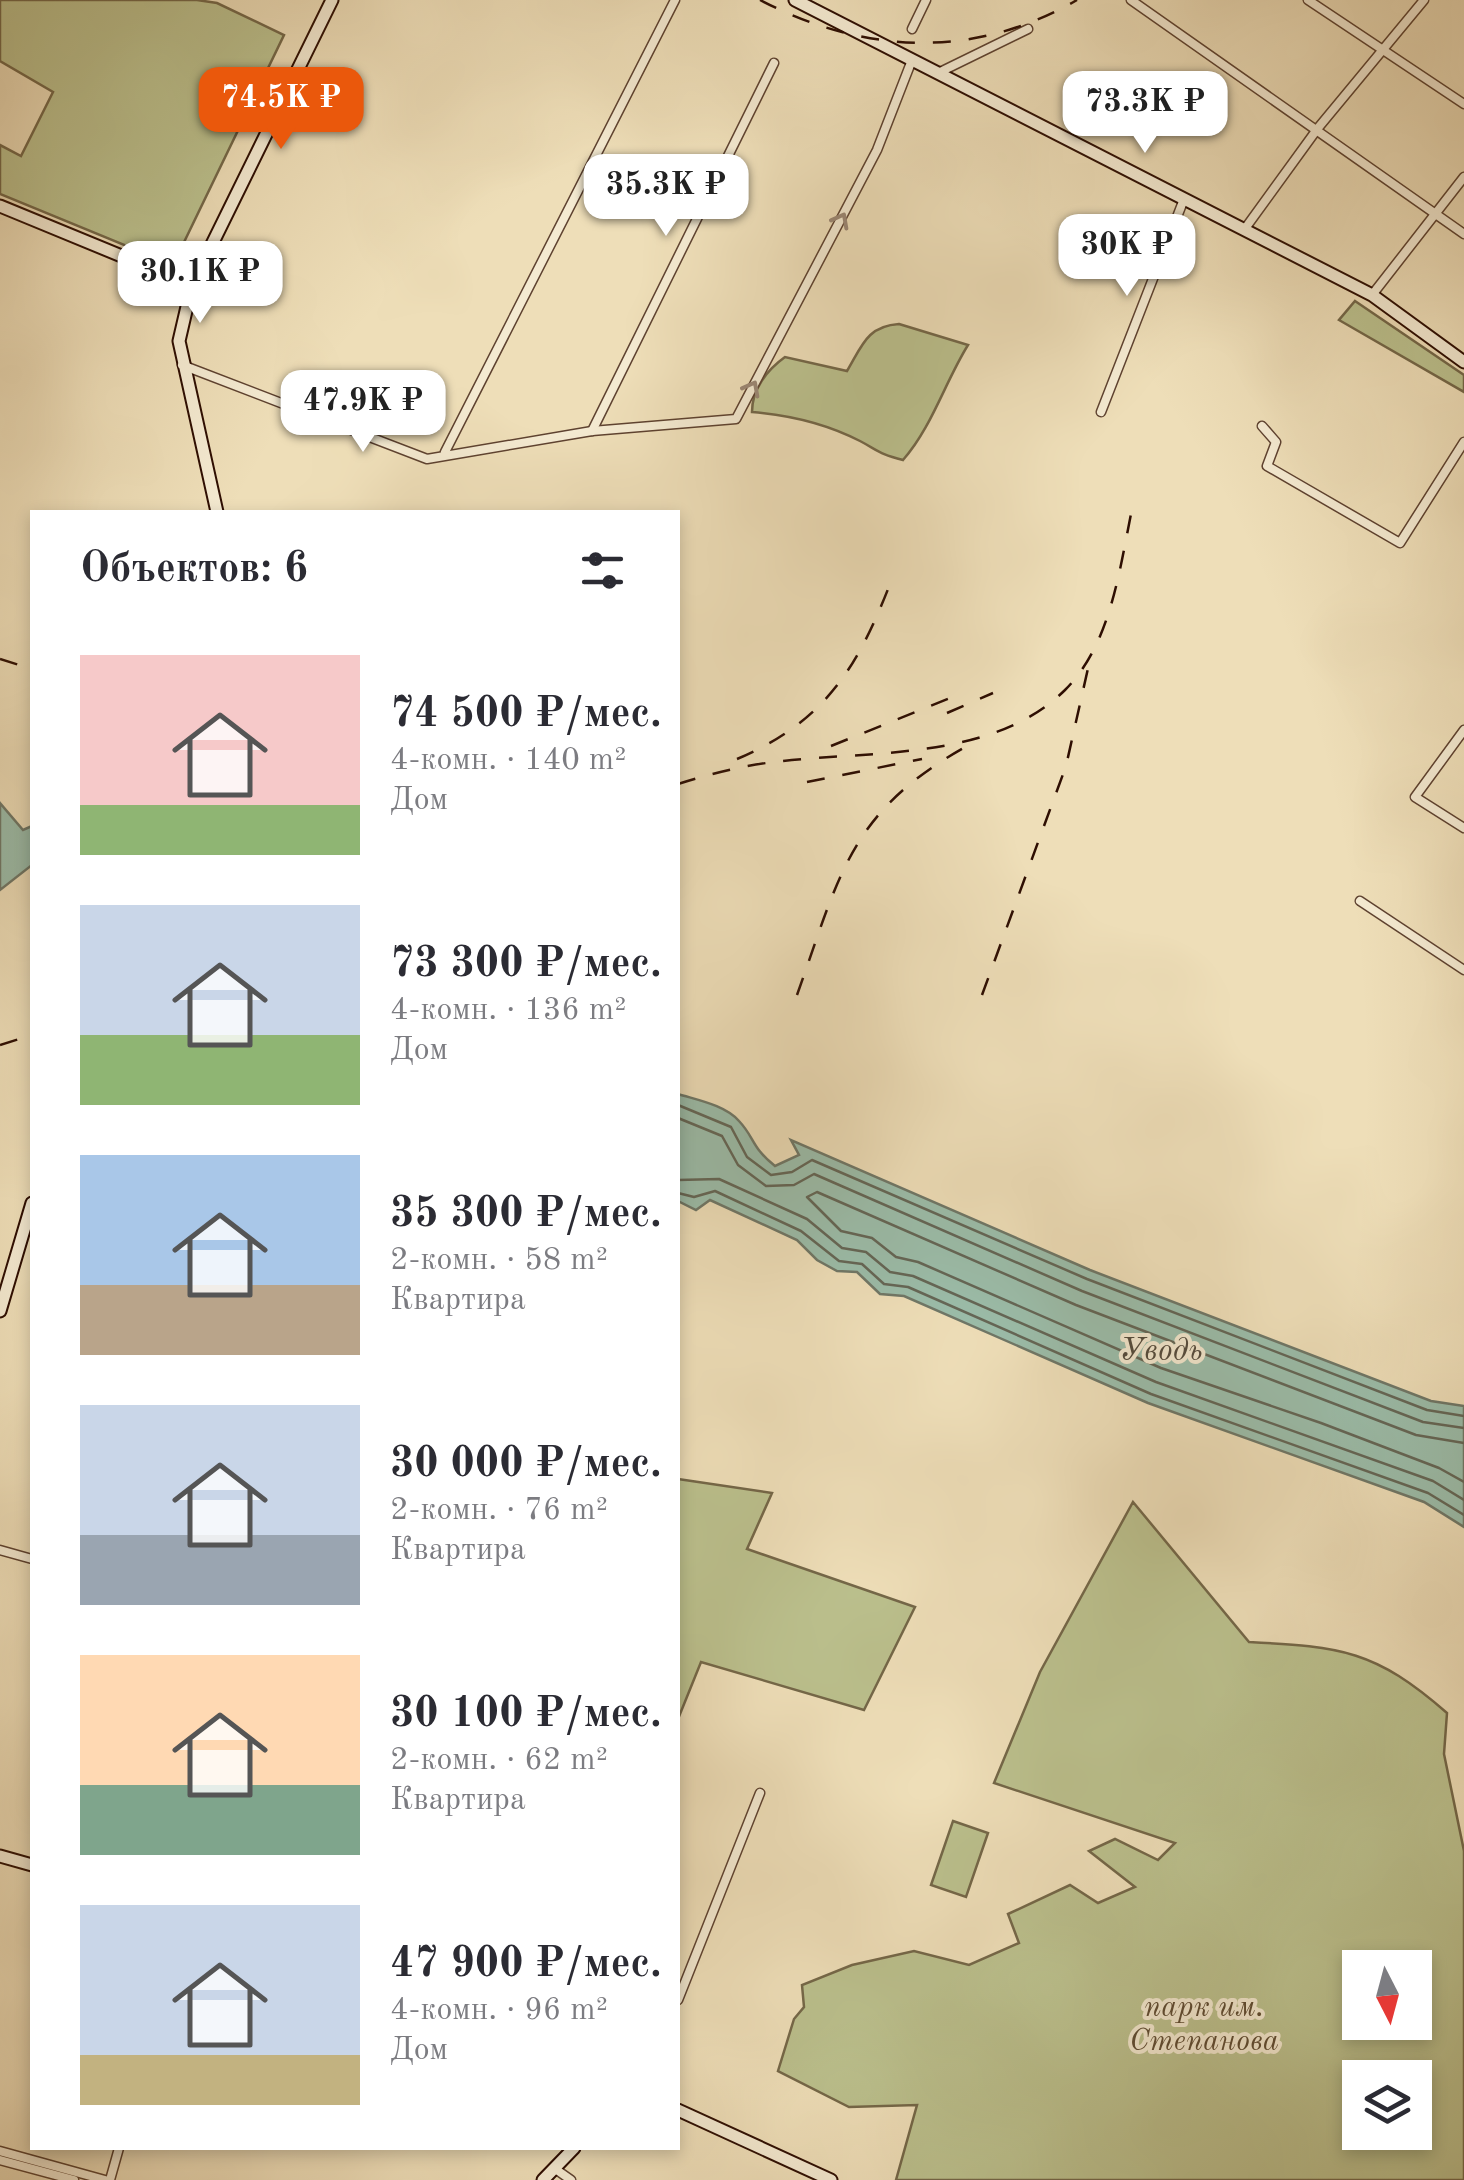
<!DOCTYPE html>
<html lang="ru">
<meta charset="utf-8">
<style>
:root{--surface:#fff;--page:#f2f2f3;--text:#2b2b33;--muted:#7c7c81;--accent:#ea580c}
body{margin:0;font-family:"Old Standard TT",serif;background:var(--page);color:var(--text);height:100vh;display:flex;flex-direction:column;font-size:38px;white-space:nowrap}
*{box-sizing:border-box;margin:0}
p{font-size:32px;color:var(--muted)}
.icon{flex:none;width:55px;height:55px;fill:none;stroke:currentColor;stroke-width:2;stroke-linecap:round;stroke-linejoin:round}
.map{position:relative;flex:1;overflow:hidden}
.details{position:absolute;left:30px;top:510px;width:650px;height:1640px;display:flex;flex-direction:column;background:var(--surface);border-radius:0px;box-shadow:0 5px 15px #0003}
.details>*{flex:none}
.needle{width:65px;rotate:174deg}
.buttons{position:absolute;left:1342px;top:1950px;display:grid;gap:20px}
.buttons a{display:grid;place-items:center;width:90px;height:90px;border-radius:0px;background:var(--surface);box-shadow:0 5px 15px #0003;font-size:50px}
.price{position:absolute;translate:-50% -85px;padding:0 22px;border-radius:20px;background:#fff;color:#222;font-size:32px;line-height:65px;filter:drop-shadow(0 2px 5px #0008)}
.price::after{content:'';position:absolute;left:50%;top:60px;width:30px;height:22px;margin-left:-15px;background:inherit;clip-path:polygon(0 0,100% 0,50% 100%)}
.price.current{background:var(--accent);color:#fff}
ul{padding:0;list-style:none}
li{display:flex;align-items:center;gap:30px;height:250px;padding:0 50px}
li span{display:grid;place-items:center;flex:none;width:280px;height:200px;border-radius:0px;color:#555}
li>.icon{margin-inline-start:auto}
span .icon{width:120px;height:120px;fill:#fffc;stroke-width:1}
li b{font-size:42px}
h2{display:flex;justify-content:space-between;align-items:center;height:120px;padding:0 50px;font-size:42px}
.map>svg:first-child{display:block}
</style>
<div class="map">
<svg width="1464" height="2180" viewBox="0 0 1464 2180">
<rect width="100%" height="100%" fill="#eedeb8"/>
<filter id="stains"><feTurbulence type="fractalNoise" baseFrequency=".002" numOctaves="4"/><feColorMatrix values="0 0 0 0 .2 0 0 0 0 .09 0 0 0 0 .02 0 0 0 .5 -.17"/></filter>
<radialGradient id="worn" r=".72"><stop offset=".6" stop-color="#630" stop-opacity="0"/><stop offset="1" stop-color="#630" stop-opacity=".3"/></radialGradient>
<g fill="#bbc08d" stroke="#746748" stroke-width="2.5" fill-rule="evenodd">
<path d="M0 0H197L217 3 284 35 173 265 0 194V145L21 156 53 92 0 61Z"/>
<path d="M1355 301 1464 375V392L1339 320Z"/>
<path d="M899 324 968 345C945 382 932 427 903 460 879 454 879 451 860 441 827 424 789 415 752 412 752 389 767 370 785 357L847 371C862 346 867 326 899 324Z"/>
<path d="M678 1479 772 1493 747 1549 915 1607 864 1710 701 1662 678 1719Z"/>
<path d="M1133 1502 1249 1642C1342 1647 1375 1650 1447 1713L1444 1754 1464 1851V2180H896L917 2105 849 2107 778 2071 794 2019 804 2007 802 1985 852 1965 914 1951 969 1965 1019 1943 1008 1914 1070 1885 1098 1903 1135 1887 1089 1851 1115 1839 1158 1860 1175 1843 994 1783 1040 1672ZM1360 1968H1415V2022H1360ZM1360 2078H1415V2132H1360Z"/>
<path d="M953 1821 988 1833 966 1897 931 1885Z"/>
</g>
<g fill="#9bbdaa" stroke="#6f7767" stroke-width="2.5">
<path d="M0 803 23 830 32 826V865L0 890Z"/>
<path d="M678 1094C697 1100 725 1105 739 1121 755 1138 751 1147 775 1166L799 1155 791 1140 1090 1270 1431 1401 1464 1406V1527L1424 1502 1148 1403 904 1296 880 1294 857 1272 837 1271 817 1260 797 1240 710 1200 696 1210 678 1201Z"/>
</g>
<g fill="none" stroke-linecap="round" stroke-linejoin="round">
<g stroke="#646656" stroke-width="2.5">
<path d="M678 1105 731 1127 747 1157 771 1175 792 1172 812 1160 1087 1279 1427 1410 1464 1416"/>
<path d="M678 1118 722 1136 738 1165 766 1186 794 1185 814 1174 1082 1291 1423 1422 1464 1428"/>
<path d="M678 1180 719 1179 807 1219 842 1248 866 1252 890 1272 913 1276 1156 1382 1433 1481 1464 1500"/>
<path d="M678 1193 694 1197 715 1191 801 1231 839 1261 862 1264 884 1284 908 1287 1151 1394 1428 1493 1464 1515"/>
<path d="M1464 1443 1416 1435 1076 1305 817 1192 807 1197 841 1231 872 1238 896 1257 918 1262 1161 1368 1321 1423 1439 1468 1464 1482"/>
</g>
<g stroke="#5e4230" stroke-width="11">
<g id="street">
<path d="M1131 0 1464 234"/>
<path d="M1308 0 1464 104"/>
<path d="M912 29 926 0"/>
<path d="M938 73 1028 29"/>
<path d="M1244 230 1318 128 1424 0"/>
<path d="M1372 295 1464 177"/>
<path d="M182 365 427 459 592 431 736 419 877 150 912 60"/>
<path d="M1101 412 1184 199"/>
<path d="M1262 426 1276 442 1267 466 1400 543 1464 442"/>
<path d="M592 431 774 63"/>
<path d="M445 452 675 0"/>
<path d="M1464 730 1415 797 1464 828"/>
<path d="M1360 901 1464 970"/>
<path d="M0 1550 32 1559"/>
<path d="M678 2000 760 1793"/>
<path d="M0 2151 105 2180"/>
<path d="M0 2160 74 2180"/>
<path d="M554 2168 571 2180"/>
<path d="M110 2180 119 2148"/>
</g>
</g>
<g stroke="#2e0e02" stroke-width="15">
<g id="secondary">
<path d="M795 0 1372 295 1464 362"/>
<path d="M0 206 192 285"/>
<path d="M217 512 179 341 192 285 332 0"/>
<path d="M0 1311 32 1203"/>
<path d="M0 1856 32 1865"/>
<path d="M678 2110 831 2180"/>
<path d="M543 2180 574 2148"/>
</g>
</g>
<use href="#street" stroke="#f4ead1" stroke-width="8"/>
<use href="#secondary" stroke="#f4ead1" stroke-width="11"/>
<g stroke="#2e0e02" stroke-width="2.5" stroke-dasharray="18 18" stroke-linecap="butt">
<path d="M760 0C864 54 973 60 1077 0"/>
<path d="M0 659 32 669"/>
<path d="M947 713 993 693"/>
<path d="M831 746 960 694"/>
<path d="M737 759C824 722 857 669 890 584"/>
<path d="M807 782 922 759"/>
<path d="M678 784C710 774 741 766 774 762 868 750 992 762 1065 690 1110 645 1119 573 1131 514"/>
<path d="M797 995C840 875 849 811 969 745"/>
<path d="M982 995 1066 766 1089 664"/>
<path d="M0 1045 32 1035"/>
</g>
</g>
<defs><path id="oneway-chevron" d="M-2-3.5L2.5 0L-2 3.5" fill="none" stroke-width="1.6" stroke-linecap="round" stroke-linejoin="round" transform="scale(2.5)"/></defs>
<g stroke="#9b8774">
<use href="#oneway-chevron" transform="translate(841 220) rotate(-62)"/>
<use href="#oneway-chevron" transform="translate(752 388) rotate(-62)"/>
</g>
<g text-anchor="middle" dominant-baseline="central" stroke-width="8" stroke-linejoin="round" paint-order="stroke">
<g font-size="30" font-style="italic" fill="#5f4c33" stroke="#f4ead1">
<text x="1204" y="2008">парк им.<tspan x="1204" dy="34">Степанова</tspan></text>
</g>
<g font-size="32" font-style="italic" fill="#544b3d" stroke="#f4ead1">
<text x="1161" y="1352">Уводь</text>
</g>
</g>
<rect width="100%" height="100%" filter="url(#stains)"/>
<rect width="100%" height="100%" fill="url(#worn)"/>
</svg>
<div class="buttons">
<a><svg class="needle" viewBox="-14 -14 28 28"><path d="M0-13l5 13h-10z" fill="#e53935"/><path d="M0 13l5-13h-10z" fill="#7c7c81"/></svg></a>
<a><svg class="icon" aria-label="layers" viewBox="0 0 24 24"><path d="M12 4l9 5-9 5-9-5zM3 14l9 5 9-5"/></svg></a>
</div>
<b class="price current" style="left:281px;top:152px">74.5K ₽</b>
<b class="price" style="left:1145px;top:156px">73.3K ₽</b>
<b class="price" style="left:666px;top:239px">35.3K ₽</b>
<b class="price" style="left:1127px;top:299px">30K ₽</b>
<b class="price" style="left:200px;top:326px">30.1K ₽</b>
<b class="price" style="left:363px;top:455px">47.9K ₽</b>
<section class="details">
<h2>Объектов: 6<svg class="icon" aria-label="filters" viewBox="0 0 24 24"><path d="M4 7h16M4 17h16"/><circle cx="9" cy="7" r="2"/><circle cx="15" cy="17" r="2"/></svg></h2>
<ul>
<li><span style="background:linear-gradient(#f6c9c9 75%,#8fb573 0)"><svg class="icon" aria-label="home" viewBox="0 0 24 24"><path d="M3 11l9-7 9 7M6 9v11h12V9"/></svg></span><div><b>74 500 ₽/мес.</b><p>4-комн. · 140 m²</p><p>Дом</p></div></li>
<li><span style="background:linear-gradient(#c9d6e8 65%,#8fb573 0)"><svg class="icon" aria-label="home" viewBox="0 0 24 24"><path d="M3 11l9-7 9 7M6 9v11h12V9"/></svg></span><div><b>73 300 ₽/мес.</b><p>4-комн. · 136 m²</p><p>Дом</p></div></li>
<li><span style="background:linear-gradient(#a9c7e8 65%,#b9a48a 0)"><svg class="icon" aria-label="home" viewBox="0 0 24 24"><path d="M3 11l9-7 9 7M6 9v11h12V9"/></svg></span><div><b>35 300 ₽/мес.</b><p>2-комн. · 58 m²</p><p>Квартира</p></div></li>
<li><span style="background:linear-gradient(#c9d6e8 65%,#9aa5b1 0)"><svg class="icon" aria-label="home" viewBox="0 0 24 24"><path d="M3 11l9-7 9 7M6 9v11h12V9"/></svg></span><div><b>30 000 ₽/мес.</b><p>2-комн. · 76 m²</p><p>Квартира</p></div></li>
<li><span style="background:linear-gradient(#ffd9b3 65%,#7fa58c 0)"><svg class="icon" aria-label="home" viewBox="0 0 24 24"><path d="M3 11l9-7 9 7M6 9v11h12V9"/></svg></span><div><b>30 100 ₽/мес.</b><p>2-комн. · 62 m²</p><p>Квартира</p></div></li>
<li><span style="background:linear-gradient(#c9d6e8 75%,#c2b280 0)"><svg class="icon" aria-label="home" viewBox="0 0 24 24"><path d="M3 11l9-7 9 7M6 9v11h12V9"/></svg></span><div><b>47 900 ₽/мес.</b><p>4-комн. · 96 m²</p><p>Дом</p></div></li>
</ul>
</section>
</div>
